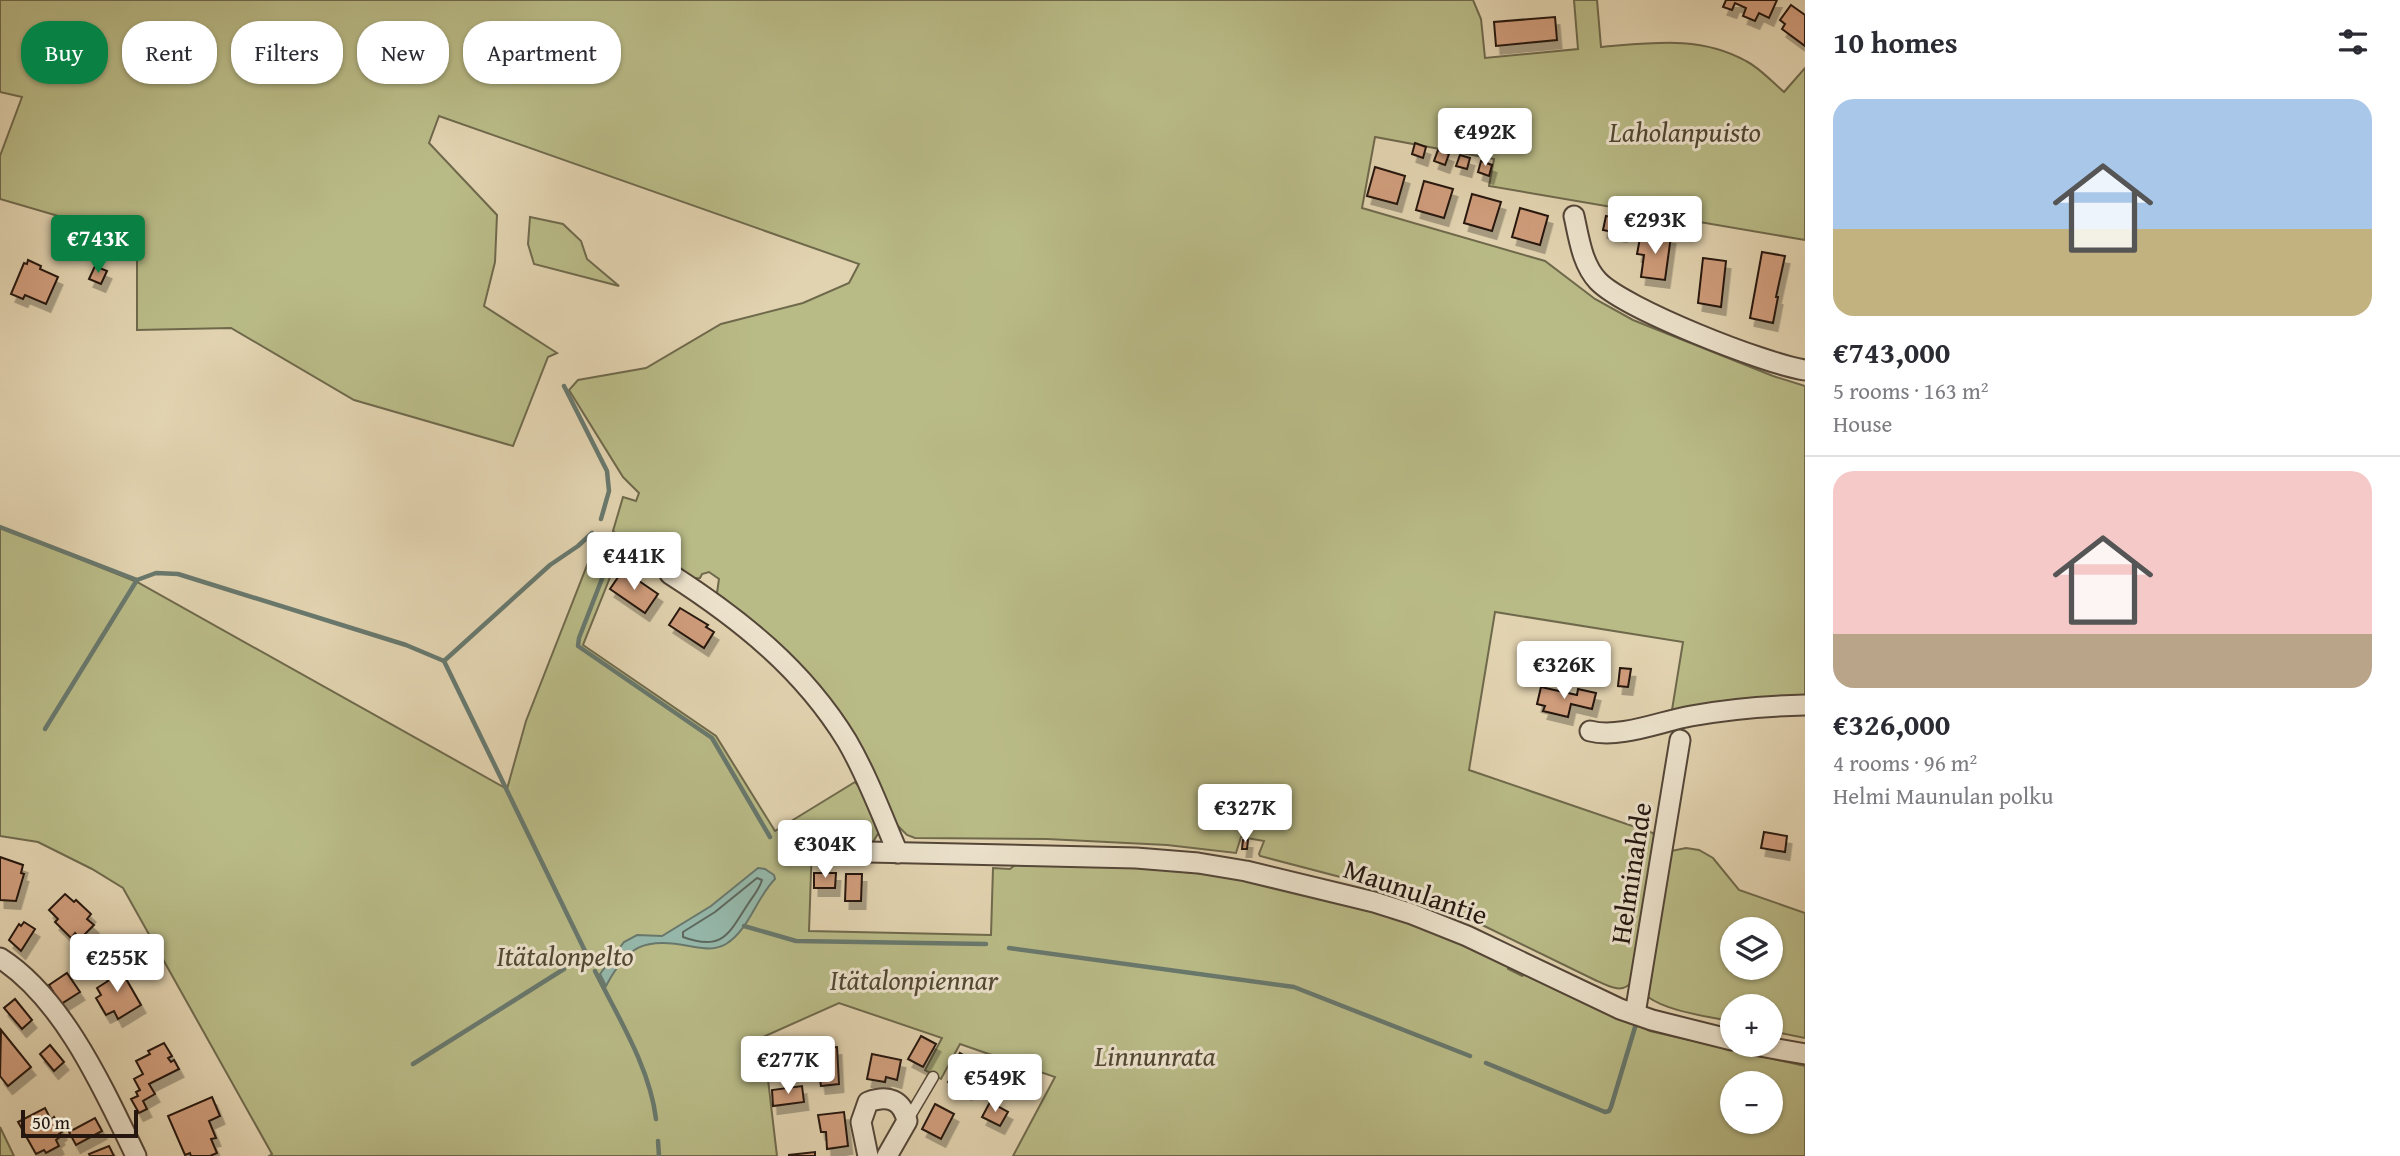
<!DOCTYPE html>
<meta charset="utf-8">
<style>
:root{--surface:#fff;--page:#f2f2f3;--text:#2b2b33;--muted:#7c7c81;--line:#e1e1e2;--accent:#0b8043}
body{margin:0;font-family:"Gentium Book Plus",serif;background:var(--page);color:var(--text);height:100vh;display:flex;flex-direction:column;font-size:26px;white-space:nowrap}
*{box-sizing:border-box;margin:0}
p{font-size:23px;color:var(--muted)}
.icon{flex:none;width:38px;height:38px;fill:none;stroke:currentColor;stroke-width:2;stroke-linecap:round;stroke-linejoin:round}
.map{position:relative;flex:1;overflow:hidden}
.sheet{display:flex;flex-direction:column;background:var(--surface);width:595px}
.sheet>*{flex:none}
.hud{position:absolute;left:21px;top:21px;width:665px;height:63px;display:flex;gap:14px}
.buttons{position:absolute;left:1720px;top:917px;display:grid;gap:14px}
.buttons a{display:grid;place-items:center;width:63px;height:63px;border-radius:50%;background:var(--surface);box-shadow:0 2px 5px #0004;font-size:35px}
.scale{position:absolute;left:21px;bottom:18px;width:117px;box-sizing:border-box;padding-left:7px;border:4px solid #251710;border-top:0;font-size:19px;line-height:24px;white-space:nowrap;color:#251710;-webkit-text-stroke:5px #ece2cc;paint-order:stroke}
.price{position:absolute;translate:-50% -60px;padding:0 16px;border-radius:7px;background:#fff;color:#222;font-size:23px;line-height:46px;filter:drop-shadow(0 2px 4px #0008)}
.price::after{content:'';position:absolute;left:50%;top:42px;width:21px;height:16px;margin-left:-10px;background:inherit;clip-path:polygon(0 0,100% 0,50% 100%)}
.price.selected{background:var(--accent);color:#fff}
ul{padding:0;list-style:none}
li{display:grid;align-content:center;gap:14px;height:371px;padding:0 28px}
li+li{border-top:2px solid var(--line)}
li span{display:grid;place-items:center;height:217px;border-radius:21px;color:#555}
li>.icon{margin-inline-start:auto}
span .icon{width:126px;height:126px;fill:#fffc;stroke-width:1}
li b{font-size:30px}
h2{display:flex;justify-content:space-between;align-items:center;height:84px;padding:0 28px;font-size:30px}
.tag{padding:0 24px;border-radius:28px;background:var(--surface);box-shadow:0 2px 5px #0004;font-size:24px;line-height:63px}
.tag.selected{background:var(--accent);color:#fff}
main{display:flex;flex:1;min-height:0}
.map>svg:first-child{display:block}
</style>
<main>
<div class="map">
<svg width="1805" height="1156" viewBox="0 0 1805 1156">
<defs>
<filter id="shadow"><feDropShadow dx="4.5" dy="8" stdDeviation="0" flood-color="#0004"/></filter>
</defs>
<rect width="100%" height="100%" fill="#e2d3b0"/>
<filter id="stains"><feTurbulence type="fractalNoise" baseFrequency=".00286" numOctaves="4"/><feColorMatrix values="0 0 0 0 .2 0 0 0 0 .09 0 0 0 0 .02 0 0 0 .5 -.17"/></filter>
<radialGradient id="worn" r=".72"><stop offset=".6" stop-color="#630" stop-opacity="0"/><stop offset="1" stop-color="#630" stop-opacity=".3"/></radialGradient>
<g fill="#b9bb87" stroke="#6f694c" stroke-width="2" fill-rule="evenodd">
<path d="M0 0H1473L1481 19 1485 58 1578 49 1574 0H1597L1601 47C1651 43 1700 35 1746 61 1760 68 1772 82 1784 92L1805 68V240L1489 186 1494 159 1375 137 1362 208 1545 261 1595 299 1633 320 1773 376 1805 386V699L1672 710 1683 642 1495 612 1469 770 1653 833 1656 839 1632 981C1623 995 1608 986 1595 980L1474 921 1413 896 1260 856 1259 854 1264 841 1241 837 1236 853 1167 845 1047 839 915 838 907 835 897 825C880 793 867 759 849 728 817 675 771 635 722 598L717 593 719 579 709 572 702 574 700 578C685 581 625 543 613 531L623 497 636 501 639 493 623 477 569 390 578 380 646 368 721 324 803 303 849 283 859 264 439 116 429 143 497 215 495 262 484 306 557 353 548 357 513 446 354 400 231 328 137 330V239L0 199V156L22 97 0 92Z"/>
<path d="M530 217 563 224 581 241 587 259 619 286 534 264 528 244Z"/>
<path d="M0 527 137 582 507 789 526 721 595 545 606 551 610 543 621 550 583 645 716 736 775 831 855 782 864 792 879 832 873 842 823 841 812 844 809 931 991 935 993 868 1010 869 1015 865 1144 868 1225 876 1388 915 1435 931 1508 966V969L1522 976 1526 974 1650 1031 1805 1066V1156H1013L1055 1077 960 1044 941 1079 925 1070 942 1038 839 1003 763 1037 777 1156H269L272 1154 123 888 92 869 38 842 0 836ZM1732 1083H1771V1122H1732Z"/>
<path d="M1686 848 1699 850 1713 858 1739 890 1805 913V1038L1771 1031V1006H1732V1022C1708 1016 1669 1012 1648 997L1671 851ZM1732 929H1771V968H1732Z"/>
<path d="M0 1127 14 1156H0Z"/>
</g>
<path fill="#95b8ab" stroke="#68786d" stroke-width="2" d="M758 868 765 869 774 875 775 879C756 898 749 930 726 944 714 951 702 948 689 946 644 937 627 946 606 986L600 974 624 942 637 935 662 936 711 906Z"/>
<g fill="none" stroke-linecap="round" stroke-linejoin="round">
<path stroke="#5d685e" stroke-width="2" d="M757 878 762 880C759 890 753 896 748 904 729 933 723 952 683 937V932L715 912Z"/>
<g stroke="#68786d" stroke-width="4.5">
<path d="M564 386 607 471 609 491 601 519"/>
<path d="M0 527 137 580 156 573 178 574 406 645 444 661 586 953"/>
<path d="M612 553 579 638 578 646 712 738 770 837"/>
<path d="M444 661 550 565 578 546 592 533"/>
<path d="M45 729 137 580"/>
<path d="M744 926 796 941 986 944"/>
<path d="M1009 948 1294 987 1470 1056"/>
<path d="M572 963 586 953 587 956"/>
<path d="M595 971C618 1017 650 1068 656 1119"/>
<path d="M1486 1063 1605 1112 1609 1111 1611 1107 1636 1024"/>
<path d="M413 1064 564 969"/>
<path d="M658 1141 659 1156"/>
</g>
</g>
<g fill="#d09d7b" stroke="#251710" stroke-width="2" filter="url(#shadow)">
<path d="M1726 0H1777L1769 18 1759 13 1755 21 1743 16 1746 8 1735 3 1732 10 1723 7Z"/>
<path d="M1791 5 1805 15V46L1782 29 1785 24 1780 20Z"/>
<path d="M1555 17 1557 40 1496 46 1494 22Z"/>
<path d="M1415 143 1426 147 1423 158 1412 154Z"/>
<path d="M1438 150 1449 154 1445 165 1434 161Z"/>
<path d="M1460 155 1470 158 1467 169 1456 166Z"/>
<path d="M1481 161 1492 165 1489 176 1478 172Z"/>
<path d="M1375 167 1405 176 1397 204 1367 196Z"/>
<path d="M1424 181 1453 189 1444 218 1416 210Z"/>
<path d="M1472 194 1501 202 1492 231 1464 223Z"/>
<path d="M1520 208 1548 216 1540 245 1512 237Z"/>
<path d="M1606 216 1625 219 1622 234 1603 230Z"/>
<path d="M1648 233 1671 236 1665 280 1641 277 1644 255 1637 254 1640 238 1647 239Z"/>
<path d="M1762 252 1785 256 1776 297H1778L1773 323 1750 318Z"/>
<path d="M1703 258 1726 261 1721 307 1698 303Z"/>
<path d="M28 260 41 266 40 269 58 277 46 304 25 295 23 299 11 294 24 263 27 264Z"/>
<path d="M95 266 107 271 101 284 89 279Z"/>
<path d="M623 570 658 594 645 613 610 589Z"/>
<path d="M680 608 708 625 706 627 714 632 704 648 669 625Z"/>
<path d="M1620 668 1631 669 1628 687 1618 686Z"/>
<path d="M1541 687 1577 695 1578 689 1596 693 1592 709 1571 704 1568 717 1543 711 1545 706 1537 704Z"/>
<path d="M1764 832 1787 836 1785 852 1761 848Z"/>
<path d="M1243 840H1248L1247 849H1242Z"/>
<path d="M0 857 23 865 21 873 24 874 16 901 0 900Z"/>
<path d="M814 873H836L835 888H814Z"/>
<path d="M846 874H862L861 901H845Z"/>
<path d="M65 894 74 902 76 900 91 914 87 919 94 925 80 939 75 933 71 938 55 922 58 919 49 910Z"/>
<path d="M24 922 35 929 21 951 9 940 19 924 21 926Z"/>
<path d="M118 965 141 1005 118 1019 114 1011 106 1015 96 998 101 995 97 988 108 981 104 973Z"/>
<path d="M67 973 80 992 61 1004 49 985Z"/>
<path d="M15 999 32 1020 22 1029 4 1008Z"/>
<path d="M1 1030 31 1067 8 1086 0 1076Z"/>
<path d="M921 1036 936 1044 923 1067 908 1059Z"/>
<path d="M164 1043 172 1056 168 1058 171 1062 174 1060 179 1069 149 1084 155 1094 143 1101 147 1109 139 1113 131 1099 138 1096 136 1092 140 1090 134 1079 143 1074 136 1061 150 1054 148 1051Z"/>
<path d="M827 1044V1048L837 1047 839 1084 821 1086 820 1078H816L815 1063H818L817 1045Z"/>
<path d="M50 1045 64 1062 54 1071 40 1054Z"/>
<path d="M960 1053 991 1071 986 1080 976 1075 967 1092 948 1082 958 1063 955 1062Z"/>
<path d="M872 1054 901 1060 897 1080 886 1077 885 1082 867 1079Z"/>
<path d="M802 1086 804 1102 773 1106 772 1090Z"/>
<path d="M212 1097 220 1116 209 1121 216 1138 211 1139 217 1153 210 1156H191L190 1153 185 1155 168 1116Z"/>
<path d="M990 1102 1008 1112 1000 1126 982 1117Z"/>
<path d="M935 1104 954 1114 941 1139 922 1129Z"/>
<path d="M45 1108 51 1120 54 1117 62 1132 59 1134 60 1137 56 1140 59 1146 46 1153 44 1150 36 1154 18 1122Z"/>
<path d="M844 1112 848 1146 827 1149 826 1132H821L818 1115Z"/>
<path d="M95 1118 102 1131 76 1145 69 1132Z"/>
<path d="M109 1146 114 1156H90L89 1154Z"/>
<path d="M815 1152V1156H789V1155Z"/>
</g>
<g fill="none" stroke-linecap="round" stroke-linejoin="round">
<g stroke="#544638" stroke-width="13">
<path id="lane" d="M907 1121 933 1077"/>
</g>
<g stroke="#544638" stroke-width="23">
<g id="street">
<path d="M1574 216C1579 238 1582 264 1598 281 1625 309 1765 364 1805 370"/>
<path d="M670 574C740 619 803 669 847 741 868 777 882 816 898 853"/>
<path d="M1590 731C1619 739 1662 721 1691 716 1729 709 1767 706 1805 705"/>
<path d="M822 851 1136 858 1198 863 1246 871 1374 902 1412 914 1467 936 1620 1009 1652 1020 1732 1040"/>
<path d="M0 958C64 999 104 1090 136 1156"/>
<path d="M1635 1014 1680 740"/>
<path d="M1754 1045 1805 1054"/>
<path d="M868 1156 861 1122 868 1102C888 1095 902 1099 907 1121L887 1156"/>
</g>
</g>
<use href="#lane" stroke="#ece2cc" stroke-width="10"/>
<use href="#street" stroke="#ece2cc" stroke-width="19"/>
</g>
<g text-anchor="middle" dominant-baseline="central" stroke-width="6" stroke-linejoin="round" paint-order="stroke">
<g font-size="28" font-style="italic" fill="#514834" stroke="#ece2cc">
<text x="1685" y="131">Laholanpuisto</text>
<text x="565" y="955">Itätalonpelto</text>
<text x="914" y="979">Itätalonpiennar</text>
<text x="1155" y="1055">Linnunrata</text>
</g>
<g font-size="28" fill="#251710" stroke="#ece2cc">
<text transform="translate(1630 873) rotate(-81)">Helminahde</text>
<text transform="translate(1416 891) rotate(19)">Maunulantie</text>
</g>
</g>
<rect width="100%" height="100%" filter="url(#stains)"/>
<rect width="100%" height="100%" fill="url(#worn)"/>
</svg>
<div class="buttons">
<a><svg class="icon" aria-label="layers" viewBox="0 0 24 24"><path d="M12 4l9 5-9 5-9-5zM3 14l9 5 9-5"/></svg></a>
<a>+</a>
<a>−</a>
</div>
<div class="scale">50 m</div>
<b class="price" style="left:1485px;top:168px">€492K</b>
<b class="price" style="left:1655px;top:256px">€293K</b>
<b class="price selected" style="left:98px;top:275px">€743K</b>
<b class="price" style="left:634px;top:592px">€441K</b>
<b class="price" style="left:1564px;top:701px">€326K</b>
<b class="price" style="left:1245px;top:844px">€327K</b>
<b class="price" style="left:825px;top:880px">€304K</b>
<b class="price" style="left:117px;top:994px">€255K</b>
<b class="price" style="left:788px;top:1096px">€277K</b>
<b class="price" style="left:995px;top:1114px">€549K</b>
<div class="hud">
<a class="tag selected">Buy</a>
<a class="tag">Rent</a>
<a class="tag">Filters</a>
<a class="tag">New</a>
<a class="tag">Apartment</a>
</div>
</div>
<section class="sheet">
<h2>10 homes<svg class="icon" aria-label="filters" viewBox="0 0 24 24"><path d="M4 7h16M4 17h16"/><circle cx="9" cy="7" r="2"/><circle cx="15" cy="17" r="2"/></svg></h2>
<ul>
<li><span style="background:linear-gradient(#a9c7e8 60%,#c2b280 0)"><svg class="icon" aria-label="home" viewBox="0 0 24 24"><path d="M3 11l9-7 9 7M6 9v11h12V9"/></svg></span><div><b>€743,000</b><p>5 rooms · 163 m²</p><p>House</p></div></li>
<li><span style="background:linear-gradient(#f6c9c9 75%,#b9a48a 0)"><svg class="icon" aria-label="home" viewBox="0 0 24 24"><path d="M3 11l9-7 9 7M6 9v11h12V9"/></svg></span><div><b>€326,000</b><p>4 rooms · 96 m²</p><p>Helmi Maunulan polku</p></div></li>
</ul>
</section>
</main>
